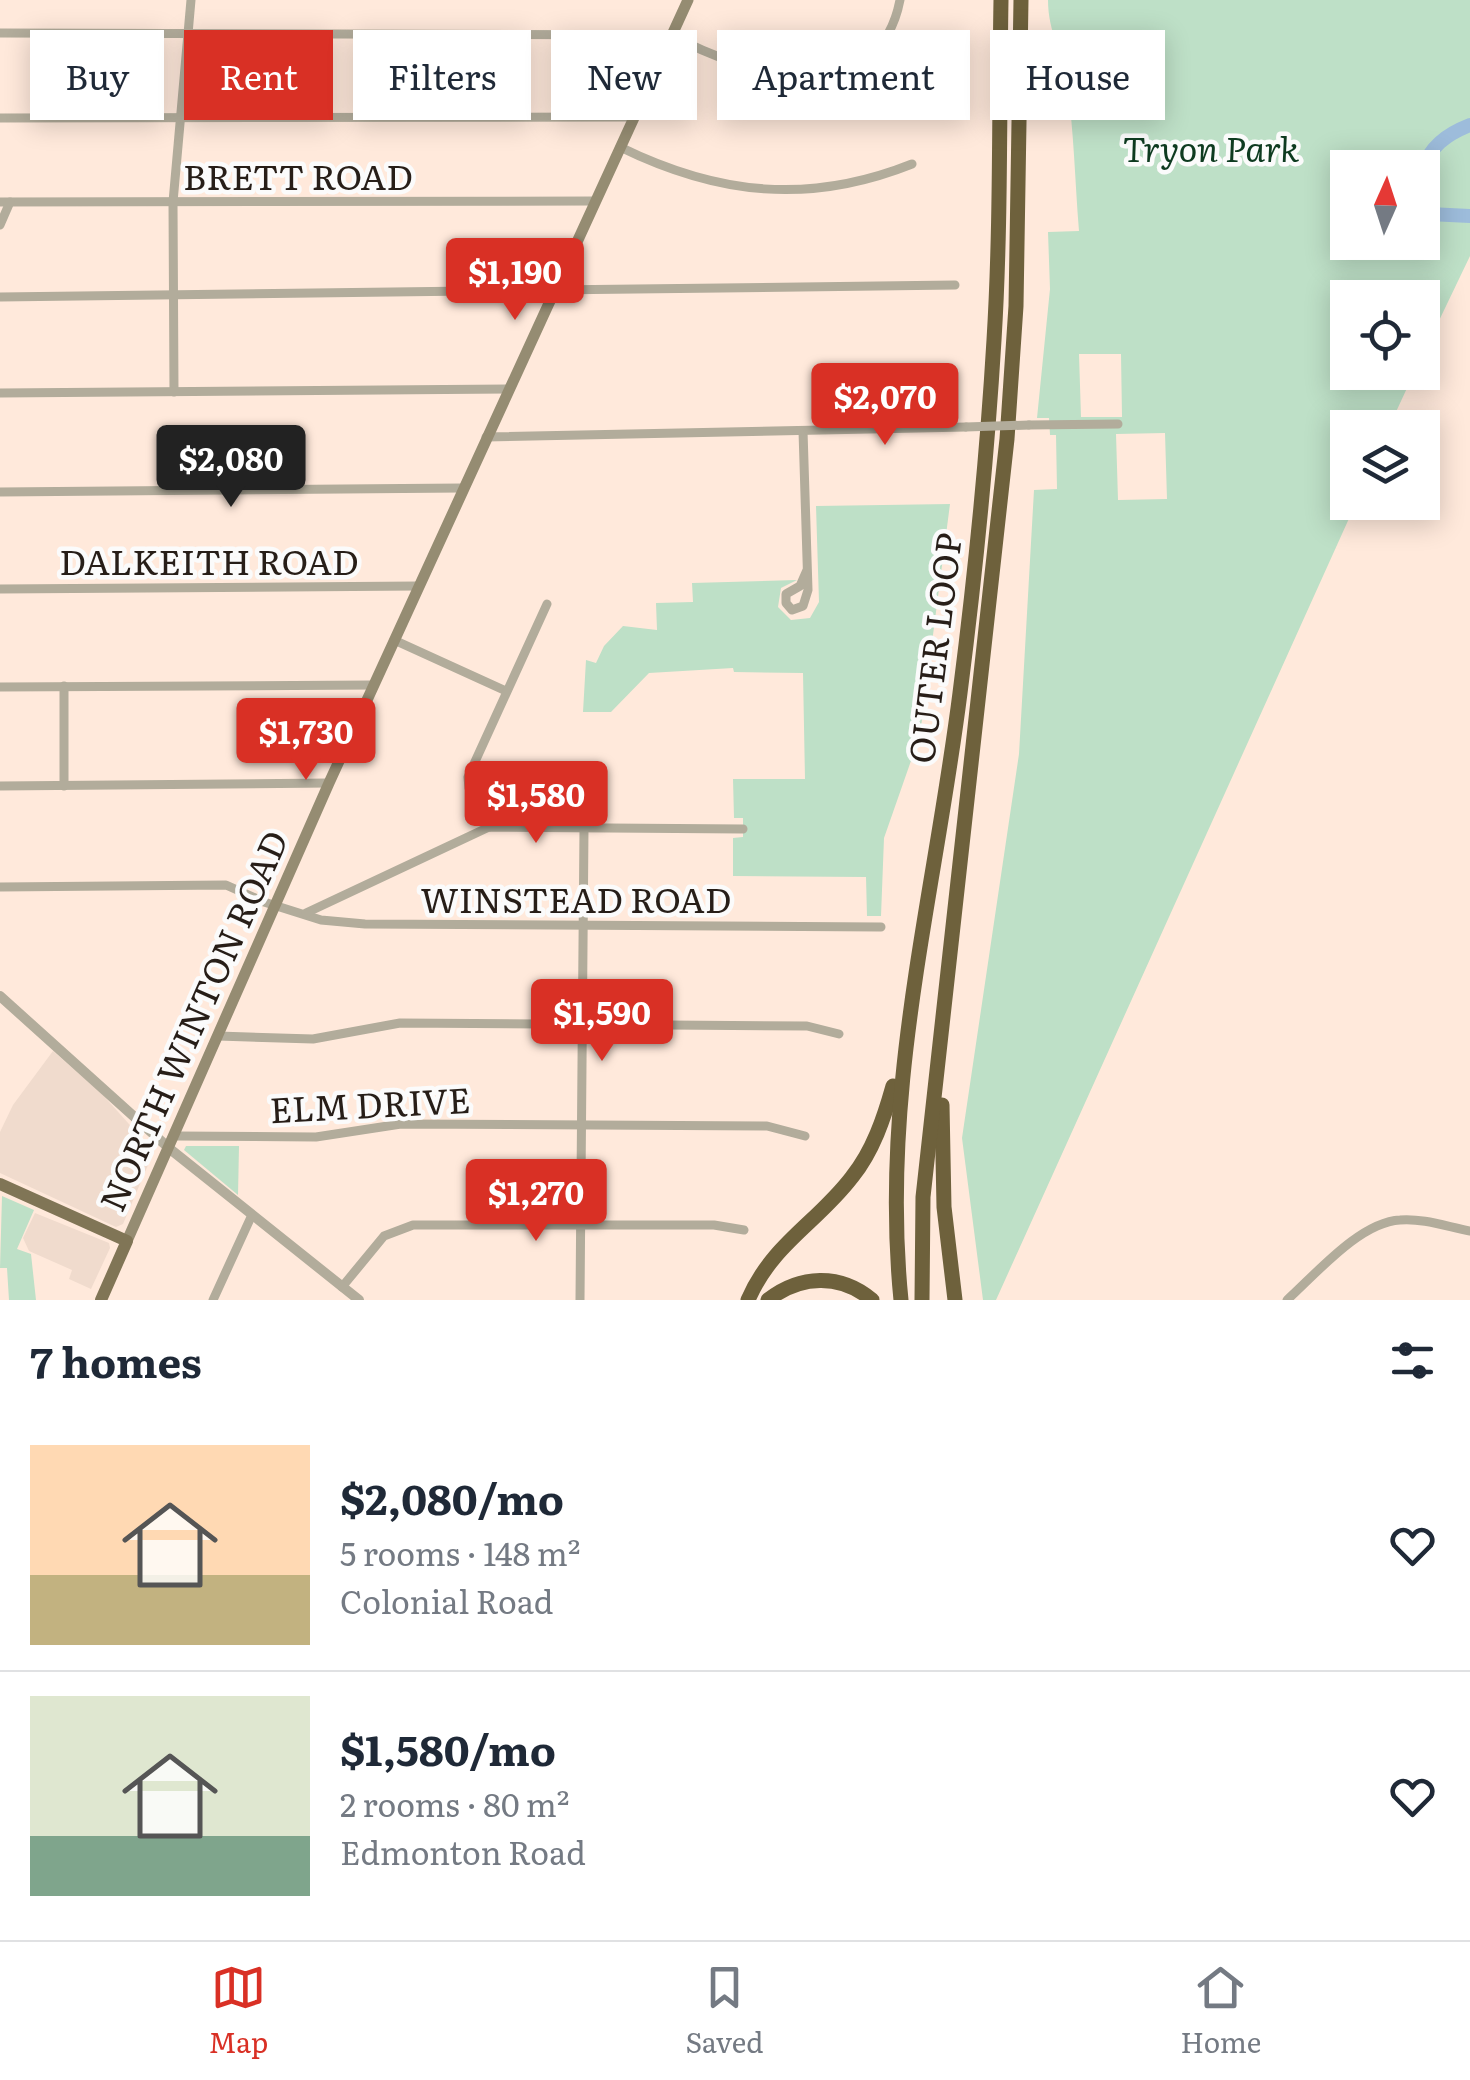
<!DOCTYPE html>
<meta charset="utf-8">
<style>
:root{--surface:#fff;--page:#f6f6f7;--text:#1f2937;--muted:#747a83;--line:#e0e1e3;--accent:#d93025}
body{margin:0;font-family:Literata,serif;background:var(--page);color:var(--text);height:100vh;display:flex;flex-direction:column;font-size:38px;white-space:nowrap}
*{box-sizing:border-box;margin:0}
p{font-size:32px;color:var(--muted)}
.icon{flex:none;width:55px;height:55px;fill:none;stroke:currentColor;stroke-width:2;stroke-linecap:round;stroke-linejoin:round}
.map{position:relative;height:1300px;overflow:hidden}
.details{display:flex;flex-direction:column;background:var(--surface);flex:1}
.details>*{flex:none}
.guide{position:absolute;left:30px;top:30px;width:1410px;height:90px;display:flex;gap:20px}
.needle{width:65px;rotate:3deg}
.buttons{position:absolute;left:1330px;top:150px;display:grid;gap:20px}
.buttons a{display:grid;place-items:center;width:110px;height:110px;border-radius:0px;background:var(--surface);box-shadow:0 5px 25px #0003;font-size:50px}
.price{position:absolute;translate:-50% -85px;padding:0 22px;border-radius:10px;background:var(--accent);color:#fff;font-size:32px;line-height:65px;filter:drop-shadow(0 2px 5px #0008)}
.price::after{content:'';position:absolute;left:50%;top:60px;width:30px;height:22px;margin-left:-15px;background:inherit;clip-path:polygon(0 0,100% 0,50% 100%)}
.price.active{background:#222;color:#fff}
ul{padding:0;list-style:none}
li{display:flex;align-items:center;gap:30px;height:250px;padding:0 30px}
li+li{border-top:2px solid var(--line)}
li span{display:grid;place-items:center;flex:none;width:280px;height:200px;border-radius:0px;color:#555}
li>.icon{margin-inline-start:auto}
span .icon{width:120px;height:120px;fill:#fffc;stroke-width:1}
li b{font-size:42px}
h2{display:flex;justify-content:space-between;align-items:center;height:120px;padding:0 30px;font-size:42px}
.chip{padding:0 35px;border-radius:0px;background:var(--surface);box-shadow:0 5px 25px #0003;font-size:35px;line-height:90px}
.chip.active{background:var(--accent);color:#fff}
.dock{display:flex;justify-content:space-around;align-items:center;height:140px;border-top:2px solid var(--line);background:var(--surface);font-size:28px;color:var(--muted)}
.dock a{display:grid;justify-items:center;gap:5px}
.dock .active{color:var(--accent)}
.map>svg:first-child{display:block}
</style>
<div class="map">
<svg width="1470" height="1300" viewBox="0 0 1470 1300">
<rect width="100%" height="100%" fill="#ffe9db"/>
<g fill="#f0dbcd">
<path d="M53 1051 101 1093 147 1144 151 1158 123 1224 116 1227 0 1173V1132L13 1105Z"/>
<path d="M35 1213 109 1243 110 1248 91 1289 69 1279 72 1270 29 1251 23 1238Z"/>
</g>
<g fill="#bee0c7" fill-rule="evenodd">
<path d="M1048 0H1470V256L1423 354 1422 298H1348V372L1414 373 1389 427 1348 428V502L1356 503 996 1300H983L962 1138 1019 754 1034 490 1057 489 1056 435H1050L1049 418H1037L1050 289 1048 232 1079 231C1075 182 1074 131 1067 83 1062 51 1048 32 1048 0ZM1348 168H1422V242H1348ZM1079 354H1121L1122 417H1081ZM1165 433 1167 499 1118 500 1116 434Z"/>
<path d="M950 504 920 735 884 838 881 916H867L866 877 733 876V838L743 837V818H734L733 779H805L803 673 734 672 733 668 649 673 611 712H583L586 660 596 663 604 646 623 626 657 630 656 603 693 602 692 583 797 580 781 588 778 607 791 620 810 618 819 602 816 506Z"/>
<path d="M186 1146H239L238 1195 184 1150Z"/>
<path d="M2 1196 34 1210 17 1249 31 1254 36 1300H9L7 1268H0Z"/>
</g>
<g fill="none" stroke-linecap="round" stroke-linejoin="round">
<g stroke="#9dbcdb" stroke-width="14">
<path d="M1422 171C1429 147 1447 134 1470 125"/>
<path d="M1422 210 1429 214 1470 216"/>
</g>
<g stroke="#b2ac9b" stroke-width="9">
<path d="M0 33 672 35C741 74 878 114 900 0"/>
<path d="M0 118 633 117"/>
<path d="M620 147C718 195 809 205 912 164"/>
<path d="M0 202 595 201"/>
<path d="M0 225 10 202"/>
<path d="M0 297 955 285"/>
<path d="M174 392 173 202 191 0"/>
<path d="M0 393 508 389"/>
<path d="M1029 425 1118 424"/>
<path d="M803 431 808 590 803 606 792 610 786 603V594L800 586 807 570"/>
<path d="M486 437 966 427"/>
<path d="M0 492 462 488"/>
<path d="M0 589 418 586"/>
<path d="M394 640 506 691"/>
<path d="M64 686V786"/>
<path d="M0 687 373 685"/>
<path d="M0 786 329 783"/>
<path d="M489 827 469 788 468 777 547 604"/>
<path d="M0 887 226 885 264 902 321 920 365 924 881 927"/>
<path d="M306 913 489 827 743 829"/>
<path d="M218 1036 313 1039 400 1023 807 1026 839 1034"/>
<path d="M176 1136 316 1137 401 1124 767 1126 805 1136"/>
<path d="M342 1287 384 1236 413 1225H714L744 1230"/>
<path d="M213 1300 251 1217"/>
<path d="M580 1300 584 828"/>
<path d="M1287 1300C1316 1274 1360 1222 1400 1220 1423 1218 1448 1227 1470 1231"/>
</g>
<path stroke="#b2ac9b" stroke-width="10" d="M0 996 170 1149 359 1300"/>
<path stroke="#958c72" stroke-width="11" d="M127 1241 329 783 688 0"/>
<path stroke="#807556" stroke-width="12" d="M0 1184 127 1241 101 1300"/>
<g stroke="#6e613c" stroke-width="15">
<path d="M942 1105 944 1207 955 1300"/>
<path d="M748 1300C772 1244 817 1223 852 1177 873 1151 884 1118 893 1086"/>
<path d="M768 1300C800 1275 840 1273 872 1300"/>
<path d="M901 1300C880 1090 934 899 960 693 975 576 987 458 994 340 1001 227 999 113 1001 0"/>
<path d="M922 1300 923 1197 1007 439 1016 306 1021 0"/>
</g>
<path stroke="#b2ac9b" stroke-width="9" d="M966 427 1029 425"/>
</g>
<g text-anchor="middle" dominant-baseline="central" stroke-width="9" stroke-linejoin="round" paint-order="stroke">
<g font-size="35" font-style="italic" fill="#0e3b20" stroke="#fbfbfb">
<text x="1211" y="147">Tryon Park</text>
</g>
<g font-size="35" fill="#271e18" stroke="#fbfbfb">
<text x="298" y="175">BRETT ROAD</text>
<text x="209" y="560">DALKEITH ROAD</text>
<text transform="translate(933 648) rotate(-83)">OUTER LOOP</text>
<text x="576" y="898">WINSTEAD ROAD</text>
<text transform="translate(192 1020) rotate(-66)">NORTH WINTON ROAD</text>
<text transform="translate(370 1103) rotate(-3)">ELM DRIVE</text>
</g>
</g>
</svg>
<div class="buttons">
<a><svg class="needle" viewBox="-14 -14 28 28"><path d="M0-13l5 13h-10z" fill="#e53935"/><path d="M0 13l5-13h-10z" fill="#747a83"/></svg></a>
<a><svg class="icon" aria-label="locate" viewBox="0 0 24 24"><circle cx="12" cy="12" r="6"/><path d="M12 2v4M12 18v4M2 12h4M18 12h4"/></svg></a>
<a><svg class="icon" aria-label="layers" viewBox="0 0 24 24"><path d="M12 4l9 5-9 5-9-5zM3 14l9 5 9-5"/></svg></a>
</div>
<b class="price" style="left:515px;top:323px">$1,190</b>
<b class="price" style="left:885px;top:448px">$2,070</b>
<b class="price active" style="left:231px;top:510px">$2,080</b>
<b class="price" style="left:306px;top:783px">$1,730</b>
<b class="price" style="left:536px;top:846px">$1,580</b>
<b class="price" style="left:602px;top:1064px">$1,590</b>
<b class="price" style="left:536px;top:1244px">$1,270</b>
<div class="guide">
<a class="chip">Buy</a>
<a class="chip active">Rent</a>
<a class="chip">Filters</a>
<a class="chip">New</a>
<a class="chip">Apartment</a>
<a class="chip">House</a>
</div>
</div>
<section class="details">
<h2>7 homes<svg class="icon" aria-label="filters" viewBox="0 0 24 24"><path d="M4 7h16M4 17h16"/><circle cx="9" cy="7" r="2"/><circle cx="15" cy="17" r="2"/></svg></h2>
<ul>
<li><span style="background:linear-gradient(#ffd9b3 65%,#c2b280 0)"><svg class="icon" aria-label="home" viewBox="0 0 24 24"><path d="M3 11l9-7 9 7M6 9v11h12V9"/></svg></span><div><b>$2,080/mo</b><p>5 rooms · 148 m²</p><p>Colonial Road</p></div><svg class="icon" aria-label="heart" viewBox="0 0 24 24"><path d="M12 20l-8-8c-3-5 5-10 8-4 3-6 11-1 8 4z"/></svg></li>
<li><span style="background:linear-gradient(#dfe7d0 70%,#7fa58c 0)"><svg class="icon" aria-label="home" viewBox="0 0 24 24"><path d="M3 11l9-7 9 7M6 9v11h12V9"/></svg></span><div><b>$1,580/mo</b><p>2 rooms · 80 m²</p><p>Edmonton Road</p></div><svg class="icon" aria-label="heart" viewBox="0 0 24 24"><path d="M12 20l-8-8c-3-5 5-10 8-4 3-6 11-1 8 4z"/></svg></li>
</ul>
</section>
<nav class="dock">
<a class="active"><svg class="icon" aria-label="map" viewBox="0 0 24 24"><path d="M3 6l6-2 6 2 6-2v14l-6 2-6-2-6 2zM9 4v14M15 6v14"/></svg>Map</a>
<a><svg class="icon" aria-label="saved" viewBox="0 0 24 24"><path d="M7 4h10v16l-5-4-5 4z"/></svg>Saved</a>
<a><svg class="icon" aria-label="home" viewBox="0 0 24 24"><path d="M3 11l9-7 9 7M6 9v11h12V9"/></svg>Home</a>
</nav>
